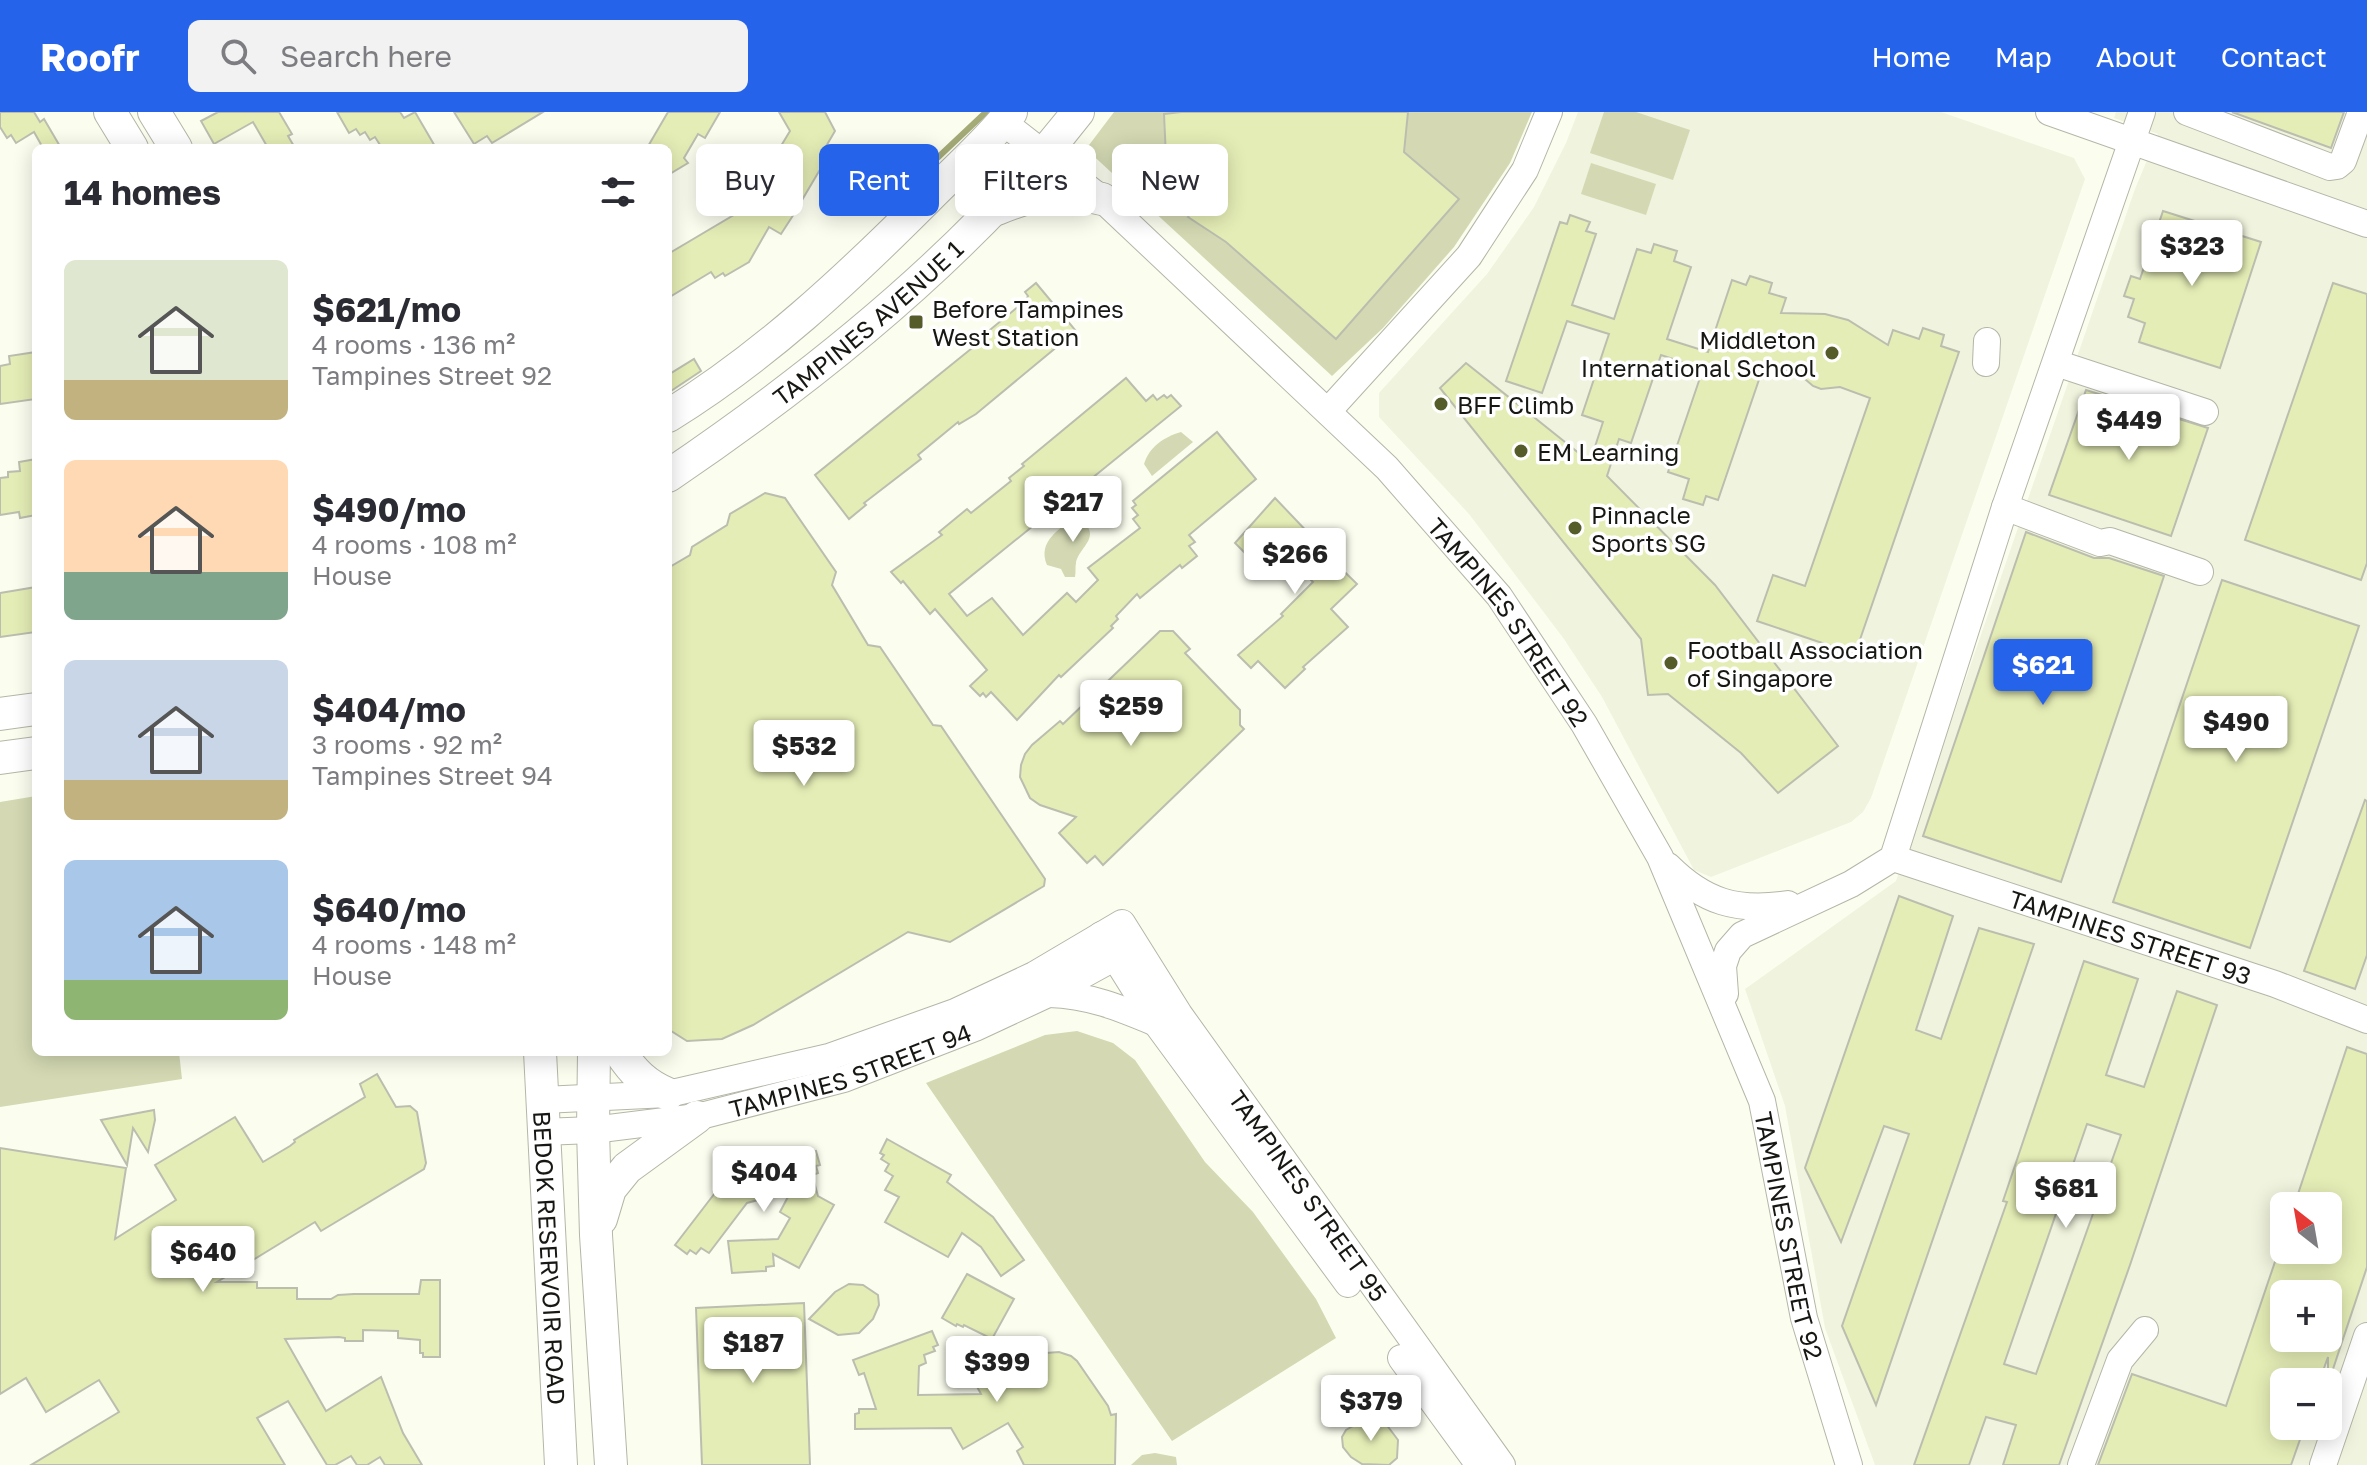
<!DOCTYPE html>
<meta charset="utf-8">
<style>
:root{--surface:#fff;--page:#f2f2f3;--text:#2b2b33;--muted:#7c7c81;--accent:#2563eb}
body{margin:0;font-family:"Golos Text",sans-serif;background:var(--page);color:var(--text);height:100vh;display:flex;flex-direction:column;font-size:30px;white-space:nowrap}
*{box-sizing:border-box;margin:0}
p{font-size:26px;color:var(--muted)}
.icon{flex:none;width:44px;height:44px;fill:none;stroke:currentColor;stroke-width:2;stroke-linecap:round;stroke-linejoin:round}
.map{position:relative;flex:1;overflow:hidden}
.sheet{position:absolute;left:32px;top:32px;width:640px;height:912px;display:flex;flex-direction:column;background:var(--surface);border-radius:12px;box-shadow:0 4px 20px #0003}
.sheet>*{flex:none}
.hud{position:absolute;left:696px;top:32px;width:760px;height:72px;display:flex;gap:16px}
.needle{width:52px;rotate:329deg}
.tools{position:absolute;left:2270px;top:1080px;display:grid;gap:16px}
.tools a{display:grid;place-items:center;width:72px;height:72px;border-radius:12px;background:var(--surface);box-shadow:0 4px 20px #0003;font-size:40px}
.price{position:absolute;translate:-50% -68px;padding:0 18px;border-radius:8px;background:#fff;color:#222;font-size:26px;line-height:52px;filter:drop-shadow(0 2px 4px #0008)}
.price::after{content:'';position:absolute;left:50%;top:48px;width:24px;height:18px;margin-left:-12px;background:inherit;clip-path:polygon(0 0,100% 0,50% 100%)}
.price.current{background:var(--accent);color:#fff}
ul{padding:0;list-style:none}
li{display:flex;align-items:center;gap:24px;height:200px;padding:0 32px}
li span{display:grid;place-items:center;flex:none;width:224px;height:160px;border-radius:12px;color:#555}
li>.icon{margin-inline-start:auto}
span .icon{width:96px;height:96px;fill:#fffc;stroke-width:1}
li b{font-size:34px}
h2{display:flex;justify-content:space-between;align-items:center;height:96px;padding:0 32px;font-size:34px}
.tag{padding:0 28px;border-radius:12px;background:var(--surface);box-shadow:0 4px 20px #0003;font-size:28px;line-height:72px}
.tag.current{background:var(--accent);color:#fff}
header{display:flex;align-items:center;gap:48px;box-sizing:border-box;height:112px;padding:0 40px;background:var(--accent);color:#fff}
header strong{font-size:38px}
nav{display:flex;gap:44px;margin-inline-start:auto;font-size:28px}
.search{width:560px;height:72px;background:var(--page);display:flex;align-items:center;gap:20px;box-sizing:border-box;padding:0 28px;border-radius:12px;color:var(--muted);font-size:30px}
.map>svg:first-child{display:block}
</style>
<header>
<strong>Roofr</strong>
<div class="search"><svg class="icon" aria-label="search" viewBox="0 0 24 24"><circle cx="10" cy="10" r="6"/><path d="M15 15l6 6"/></svg>Search here</div>
<nav><a>Home</a><a>Map</a><a>About</a><a>Contact</a></nav>
</header>
<div class="map">
<svg width="2367" height="1353" viewBox="0 0 2367 1353">
<rect width="100%" height="100%" fill="#fbfeef"/>
<g fill="#f0f3dd" fill-rule="evenodd">
<path d="M1578 0H1941L2074 46 2085 67 1871 686 1863 700 1851 710 1711 765 1694 758 1602 585 1564 527 1469 402 1379 305V281L1487 162 1534 95 1566 31Z"/>
<path d="M2116 0H2367V1353H1875L1825 1216 1785 994 1745 877 1896 769 2135 77 2158 22 2114 6ZM2284 1094H2328V1138H2284ZM2284 1182H2328V1226H2284ZM2284 1270H2328V1314H2284Z"/>
</g>
<g fill="#d4d9b3">
<path d="M1114 0H1532L1510 51 1454 135 1383 216 1332 264 1086 37Z"/>
<path d="M1604 0H1636L1690 18 1673 68 1590 41Z"/>
<path d="M1591 51 1656 72 1646 103 1581 82Z"/>
<path d="M1181 320 1193 330 1152 364 1144 352C1149 335 1164 325 1181 320Z"/>
<path d="M1076 404C1106 424 1079 434 1076 451 1075 455 1076 460 1075 465H1065L1061 457 1047 453C1037 429 1060 417 1076 404Z"/>
<path d="M36 684V940H179L182 967 0 995V690Z"/>
<path d="M1077 919 1113 931 1135 948 1205 1050 1253 1100 1316 1187 1336 1226 1172 1329 926 971 1045 923Z"/>
<path d="M1155 1341 1176 1345 1177 1353H1131L1142 1343Z"/>
</g>
<g fill="none" stroke-linecap="round" stroke-linejoin="round">
<path stroke="#a4ab77" stroke-width="6" d="M897 84 986 0"/>
</g>
<g fill="#e5edb6" stroke="#bbbeaf" stroke-width="2" fill-rule="evenodd">
<path d="M0 0H34L40 10 44 7 61 36H43L34 20 16 31 11 23 7 26 0 15Z"/>
<path d="M218 0H279L292 22 288 24 295 36H268L253 10 214 32 201 9Z"/>
<path d="M337 0H400L404 6 415 0 436 36H382L375 25 370 28 365 20 360 23 356 17 349 21Z"/>
<path d="M454 0H543L492 31 487 24 474 32Z"/>
<path d="M668 0H720L705 26 698 22 684 46 688 51 668 63V36H647Z"/>
<path d="M779 0H825L835 19 825 36 831 39 792 105 781 122 769 115 749 150 725 164 723 161 715 166 711 160 668 186V142L732 104 723 99 738 74 745 78 752 68 758 72 790 19Z"/>
<path d="M1181 0H1408L1404 40 1459 87 1336 227 1226 130 1188 105 1197 93 1181 78 1180 66 1167 67 1164 2Z"/>
<path d="M2232 0H2344L2331 36Z"/>
<path d="M2163 99 2261 130 2220 256 2139 230 2145 211 2128 205 2134 187 2124 184 2131 164 2140 167Z"/>
<path d="M1570 103 1590 110 1586 119 1596 122 1572 193 1614 207 1637 137 1651 141 1654 132 1677 139 1674 149 1691 155 1667 227 1708 240 1732 168 1746 173 1750 164 1772 171 1769 181 1786 186 1781 201 1825 202 1848 208 1888 233 1893 218 1919 227 1923 216 1944 223 1941 234 1959 240 1855 542 1757 509 1773 463 1805 474 1870 286 1840 275 1821 277 1813 274 1799 262 1765 250 1718 388 1706 384 1703 393 1683 387 1689 367 1668 360 1703 257 1661 243 1631 331 1619 327 1607 364 1715 473 1838 634 1778 681 1741 641 1668 582 1648 583 1641 527 1440 276 1466 251 1590 350 1603 310 1582 303 1609 222 1567 209 1542 281 1506 269 1560 110 1567 112Z"/>
<path d="M1036 171 1076 219 976 302 959 312 958 310 918 343 921 347 864 391 866 393 849 407 815 363 987 224 985 222 1025 189 1028 184 1025 180Z"/>
<path d="M2333 171 2367 182V451L2361 468 2245 428Z"/>
<path d="M36 240V287L0 292V254L10 252 9 244Z"/>
<path d="M694 247 701 259 668 281V256L671 261Z"/>
<path d="M1126 266 1146 289 1153 283 1157 288 1164 283 1167 286 1171 283 1181 294 949 482 967 504 992 486 1023 523 1067 481 1076 490 1098 468 1088 456 1140 416 1133 407 1138 403 1132 396 1136 393 1133 389 1217 320 1256 367 1189 423 1195 430 1189 434 1197 444 1182 456 1180 453 1140 486 1137 482 1116 504 1118 507 1111 514 1113 516 1061 565 1059 563 1017 608 991 580 986 585 983 581 980 584 970 574 987 558 935 497 930 502 903 469 901 471 891 460 942 423 939 420 967 397 971 401 1011 369 1009 366 1024 354 1022 352Z"/>
<path d="M2086 278 2208 316 2171 424 2049 383Z"/>
<path d="M36 347V403L20 406 19 400 0 403V366L8 365V360L20 359 19 350Z"/>
<path d="M765 381 785 386 836 460 832 473 868 533 880 535 933 613 941 614 1045 767 1044 774 950 830 908 820 753 913 722 927 687 929 668 917V456L690 443 692 435 727 413 730 402Z"/>
<path d="M1275 386 1315 428 1314 430 1357 472 1331 497 1348 515 1303 555 1305 557 1285 576 1258 549 1251 556 1238 543 1283 504 1281 502 1313 470 1285 441 1273 453 1263 442 1260 445 1256 442 1251 447 1235 431Z"/>
<path d="M2026 420 2094 446H2109L2164 464 2061 770 1923 724Z"/>
<path d="M2222 468 2359 514 2250 836 2113 790Z"/>
<path d="M36 475V520L0 525V481Z"/>
<path d="M1160 519H1173L1190 537 1185 541 1240 598V613L1244 617 1103 753 1095 744 1087 751 1059 721 1076 705 1040 693 1030 686 1020 665 1021 653 1025 642 1032 633 1060 609 1063 612Z"/>
<path d="M2365 688 2367 689V843L2355 877 2304 859Z"/>
<path d="M1899 784 1953 804 1916 918 1941 927 1979 816 2034 832 1876 1293 1842 1214 1909 1022 1884 1014 1841 1130 1805 1056Z"/>
<path d="M2084 849 2138 867 2106 963 2144 975 2177 879 2217 893 2130 1153 2059 1353H2003L2016 1313 1986 1305 1969 1353H1914L2007 1090 2003 1089ZM2087 1012 2121 1023 2036 1262 2004 1252Z"/>
<path d="M2347 935 2367 942V1155L2331 1263 2328 1262V1245L2319 1270H2284V1314L2303 1319 2291 1353H2098L2132 1262 2226 1294 2279 1138H2328V1094H2294ZM2284 1182H2328V1226H2284Z"/>
<path d="M377 962 396 995 410 994 417 1000 426 1051 424 1057 321 1119 315 1110 217 1170H257V1176H297V1187H331L338 1183 354 1182H419L421 1168H440V1245H423V1241H420V1228L398 1226V1219L363 1218V1229H345V1226L339 1225 285 1227 326 1299 381 1265 403 1321 422 1353H385L380 1345 367 1353H357L351 1344 335 1353H327L288 1289 257 1306 285 1353H31L119 1300 99 1268 46 1300 26 1266 0 1282V1036L126 1056 115 1127 176 1088 155 1053 235 1005 263 1050 290 1034 295 1030 294 1028 365 985 360 972Z"/>
<path d="M154 998 155 1008 148 1040 133 1016 127 1053 101 1008Z"/>
<path d="M887 1027 951 1063 947 1070 993 1105 1024 1148 1001 1164 981 1135 962 1121 948 1145 885 1110 899 1085 885 1078 893 1064 885 1059 889 1052 881 1047 884 1043 880 1041Z"/>
<path d="M816 1039 820 1053 816 1054 818 1061 812 1063 818 1084 834 1093 799 1156 773 1142 774 1154 766 1155V1159L732 1161 728 1129 778 1127 790 1106 780 1100 791 1079 747 1091 709 1141 701 1136 696 1142 690 1138 687 1142 675 1133 728 1064Z"/>
<path d="M967 1162 1014 1187 992 1227 964 1213 963 1215 957 1212 956 1214 942 1206Z"/>
<path d="M849 1172 863 1173 878 1183 879 1193 873 1207 859 1221 838 1223 809 1207 835 1180Z"/>
<path d="M804 1191 810 1353H702L696 1196Z"/>
<path d="M932 1219 938 1233 933 1235 935 1239 924 1243 926 1251 919 1254 918 1283 981 1282 975 1271 983 1267 978 1258 995 1249 999 1255 1019 1243 1059 1240 1071 1244 1077 1249 1108 1294 1111 1303 1116 1302 1115 1353H1024L1017 1339 1023 1335 1008 1311 963 1337 951 1316 855 1317V1302L859 1301V1297H876L864 1261 859 1263 853 1248Z"/>
<path d="M1367 1306 1386 1312 1398 1328 1397 1346 1389 1353 1362 1352 1351 1345 1343 1335 1342 1325 1346 1318Z"/>
</g>
<g fill="none" stroke-linecap="round" stroke-linejoin="round">
<g stroke="#b4b6a8" stroke-width="28">
<g id="minor">
<path d="M2049 0 2367 112"/>
<path d="M2187 0 2330 55 2337 54 2343 49 2361 0"/>
<path id="s1" d="M1003 10 1102 87 1387 356 1499 484 1584 612 1660 745 1762 989 1804 1206 1849 1353"/>
<path d="M1986 251 1987 229"/>
<path d="M2056 251 2205 300"/>
<path d="M1329 298 1469 144 1525 58 1549 0"/>
<path d="M2005 395 2100 431 2110 429 2200 460"/>
<path id="s2" d="M1893 746 2275 872 2367 908"/>
<path d="M1668 754C1704 790 1737 800 1788 792"/>
<path d="M1101 823 1156 911 1348 1172"/>
<path d="M1049 882C1089 883 1120 896 1156 911"/>
<path d="M1725 882 1723 854 1728 839 1742 823 1851 772 1893 746 2005 395 2142 0"/>
<path id="s3" d="M543 988 668 982 829 945 955 900 1034 863 1122 811 1179 902 1502 1353"/>
<path id="s4" d="M542 1020 593 1018 697 1005 844 967 975 916 1048 882 1130 837"/>
<path d="M1401 1246 1479 1353"/>
<path d="M2081 1353 2120 1248 2145 1218"/>
<path d="M2323 1353 2367 1224"/>
</g>
</g>
<g stroke="#b4b6a8" stroke-width="34">
<g id="major">
<path d="M110 0 132 36"/>
<path d="M154 0 176 36"/>
<path d="M997 97C1041 79 1056 77 1102 87"/>
<path d="M668 304C764 245 847 167 926 88 954 59 986 32 1011 0"/>
<path id="s5" d="M668 364C814 265 969 140 1078 0"/>
<path d="M0 602 36 597"/>
<path d="M0 646 36 641"/>
<path id="s6" d="M540 940 561 1353"/>
<path d="M594 940 593 1018 596 1123 611 1353"/>
<path d="M620 940C633 960 646 973 668 982"/>
<path d="M601 1107 610 1077 627 1056 697 1005"/>
</g>
</g>
<use href="#minor" stroke="#fff" stroke-width="26"/>
<use href="#major" stroke="#fff" stroke-width="32"/>
</g>
<g fill="#555b29" stroke="#fff" stroke-width="3">
<rect x="908" y="202" width="16" height="16" rx="4"/>
<circle cx="1832" cy="241" r="8"/>
<circle cx="1441" cy="292" r="8"/>
<circle cx="1521" cy="339" r="8"/>
<circle cx="1575" cy="416" r="8"/>
<circle cx="1671" cy="551" r="8"/>
</g>
<g text-anchor="middle" dominant-baseline="central" stroke-width="7" stroke-linejoin="round" paint-order="stroke">
<g font-size="24" fill="#171813" stroke="#fff" text-anchor="start">
<text x="932" y="196">Before Tampines<tspan x="932" dy="28">West Station</tspan></text>
<text x="1816" y="227" text-anchor="end">Middleton<tspan x="1816" dy="28">International School</tspan></text>
<text x="1457" y="292">BFF Climb</text>
<text x="1537" y="339">EM Learning</text>
<text x="1591" y="402">Pinnacle<tspan x="1591" dy="28">Sports SG</tspan></text>
<text x="1687" y="537">Football Association<tspan x="1687" dy="28">of Singapore</tspan></text>
</g>
<g font-size="24" fill="#171813" stroke="#fff">
<text stroke="none"><textPath href="#s5" startOffset="252">TAMPINES AVENUE 1</textPath></text>
<text stroke="none"><textPath href="#s1" startOffset="714">TAMPINES STREET 92</textPath></text>
<text stroke="none"><textPath href="#s2" startOffset="250">TAMPINES STREET 93</textPath></text>
<text stroke="none"><textPath href="#s4" startOffset="316">TAMPINES STREET 94</textPath></text>
<text stroke="none"><textPath href="#s3" startOffset="944">TAMPINES STREET 95</textPath></text>
<text stroke="none"><textPath href="#s1" startOffset="1396">TAMPINES STREET 92</textPath></text>
<text stroke="none"><textPath href="#s6" startOffset="206">BEDOK RESERVOIR ROAD</textPath></text>
</g>
</g>
</svg>
<div class="tools">
<a><svg class="needle" viewBox="-14 -14 28 28"><path d="M0-13l5 13h-10z" fill="#e53935"/><path d="M0 13l5-13h-10z" fill="#7c7c81"/></svg></a>
<a>+</a>
<a>−</a>
</div>
<b class="price" style="left:2192px;top:176px">$323</b>
<b class="price" style="left:2129px;top:350px">$449</b>
<b class="price" style="left:1073px;top:432px">$217</b>
<b class="price" style="left:1295px;top:484px">$266</b>
<b class="price current" style="left:2043px;top:595px">$621</b>
<b class="price" style="left:1131px;top:636px">$259</b>
<b class="price" style="left:2236px;top:652px">$490</b>
<b class="price" style="left:804px;top:676px">$532</b>
<b class="price" style="left:764px;top:1102px">$404</b>
<b class="price" style="left:2066px;top:1118px">$681</b>
<b class="price" style="left:203px;top:1182px">$640</b>
<b class="price" style="left:753px;top:1273px">$187</b>
<b class="price" style="left:997px;top:1292px">$399</b>
<b class="price" style="left:1371px;top:1331px">$379</b>
<div class="hud">
<a class="tag">Buy</a>
<a class="tag current">Rent</a>
<a class="tag">Filters</a>
<a class="tag">New</a>
</div>
<section class="sheet">
<h2>14 homes<svg class="icon" aria-label="filters" viewBox="0 0 24 24"><path d="M4 7h16M4 17h16"/><circle cx="9" cy="7" r="2"/><circle cx="15" cy="17" r="2"/></svg></h2>
<ul>
<li><span style="background:linear-gradient(#dfe7d0 75%,#c2b280 0)"><svg class="icon" aria-label="home" viewBox="0 0 24 24"><path d="M3 11l9-7 9 7M6 9v11h12V9"/></svg></span><div><b>$621/mo</b><p>4 rooms · 136 m²</p><p>Tampines Street 92</p></div></li>
<li><span style="background:linear-gradient(#ffd9b3 70%,#7fa58c 0)"><svg class="icon" aria-label="home" viewBox="0 0 24 24"><path d="M3 11l9-7 9 7M6 9v11h12V9"/></svg></span><div><b>$490/mo</b><p>4 rooms · 108 m²</p><p>House</p></div></li>
<li><span style="background:linear-gradient(#c9d6e8 75%,#c2b280 0)"><svg class="icon" aria-label="home" viewBox="0 0 24 24"><path d="M3 11l9-7 9 7M6 9v11h12V9"/></svg></span><div><b>$404/mo</b><p>3 rooms · 92 m²</p><p>Tampines Street 94</p></div></li>
<li><span style="background:linear-gradient(#a9c7e8 75%,#8fb573 0)"><svg class="icon" aria-label="home" viewBox="0 0 24 24"><path d="M3 11l9-7 9 7M6 9v11h12V9"/></svg></span><div><b>$640/mo</b><p>4 rooms · 148 m²</p><p>House</p></div></li>
</ul>
</section>
</div>
